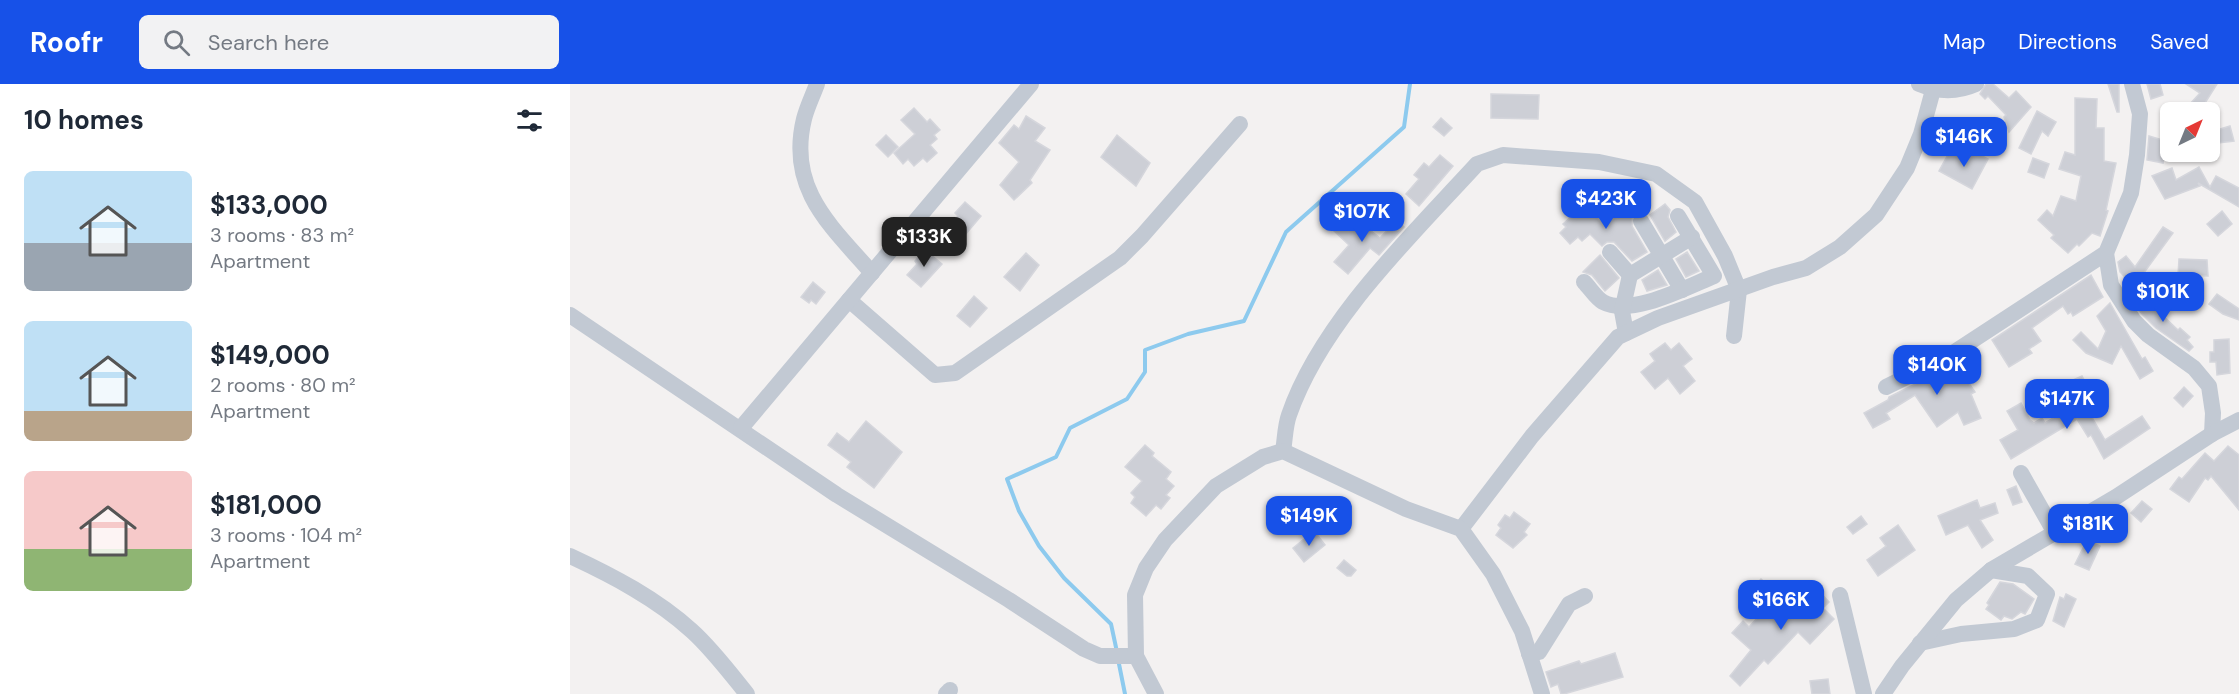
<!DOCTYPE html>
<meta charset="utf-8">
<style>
:root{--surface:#fff;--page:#f2f2f3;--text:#1f2937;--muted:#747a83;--accent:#1751e8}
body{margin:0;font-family:"DM Sans",sans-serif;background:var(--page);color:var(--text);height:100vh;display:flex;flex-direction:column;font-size:22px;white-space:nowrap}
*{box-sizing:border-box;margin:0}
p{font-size:20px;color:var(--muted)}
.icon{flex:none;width:33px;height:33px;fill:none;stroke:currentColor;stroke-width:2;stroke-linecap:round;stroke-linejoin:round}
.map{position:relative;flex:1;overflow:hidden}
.sheet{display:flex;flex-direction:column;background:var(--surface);width:570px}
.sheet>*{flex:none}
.needle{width:39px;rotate:43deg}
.controls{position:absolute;left:1590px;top:18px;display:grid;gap:12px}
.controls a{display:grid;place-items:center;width:60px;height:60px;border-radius:9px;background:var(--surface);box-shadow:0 2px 4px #0004;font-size:30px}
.price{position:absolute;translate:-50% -51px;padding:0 14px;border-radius:12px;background:var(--accent);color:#fff;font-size:20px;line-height:39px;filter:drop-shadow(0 2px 3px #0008)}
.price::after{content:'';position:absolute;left:50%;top:36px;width:18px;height:14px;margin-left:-9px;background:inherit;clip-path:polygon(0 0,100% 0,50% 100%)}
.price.on{background:#222;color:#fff}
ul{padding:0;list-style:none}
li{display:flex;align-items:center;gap:18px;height:150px;padding:0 24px}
li span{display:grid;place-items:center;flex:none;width:168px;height:120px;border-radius:9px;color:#555}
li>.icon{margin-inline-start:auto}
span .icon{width:72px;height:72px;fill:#fffc;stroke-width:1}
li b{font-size:26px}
h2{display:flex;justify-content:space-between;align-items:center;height:72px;padding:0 24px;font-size:26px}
header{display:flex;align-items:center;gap:36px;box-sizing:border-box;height:84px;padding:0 30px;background:var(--accent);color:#fff}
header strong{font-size:28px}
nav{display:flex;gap:33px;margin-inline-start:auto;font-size:21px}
.search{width:420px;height:54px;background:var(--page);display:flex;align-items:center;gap:15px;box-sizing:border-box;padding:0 21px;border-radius:9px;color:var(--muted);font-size:22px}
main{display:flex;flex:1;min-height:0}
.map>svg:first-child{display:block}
</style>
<header>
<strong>Roofr</strong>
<div class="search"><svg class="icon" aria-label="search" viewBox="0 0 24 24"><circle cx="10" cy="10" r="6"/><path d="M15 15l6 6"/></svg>Search here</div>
<nav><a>Map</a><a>Directions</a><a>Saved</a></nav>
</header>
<main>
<section class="sheet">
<h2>10 homes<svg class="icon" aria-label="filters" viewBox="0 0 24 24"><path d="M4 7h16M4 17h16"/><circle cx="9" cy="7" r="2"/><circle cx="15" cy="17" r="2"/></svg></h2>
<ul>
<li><span style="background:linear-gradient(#bfe0f5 60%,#9aa5b1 0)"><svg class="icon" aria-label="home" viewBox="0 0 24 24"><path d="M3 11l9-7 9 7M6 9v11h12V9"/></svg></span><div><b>$133,000</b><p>3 rooms · 83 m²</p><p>Apartment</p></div></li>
<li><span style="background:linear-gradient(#bfe0f5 75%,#b9a48a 0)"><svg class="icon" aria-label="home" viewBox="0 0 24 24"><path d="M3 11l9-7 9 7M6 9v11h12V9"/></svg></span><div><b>$149,000</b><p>2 rooms · 80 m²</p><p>Apartment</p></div></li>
<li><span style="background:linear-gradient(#f6c9c9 65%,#8fb573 0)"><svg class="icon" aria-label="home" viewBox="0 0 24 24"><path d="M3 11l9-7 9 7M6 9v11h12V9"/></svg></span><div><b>$181,000</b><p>3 rooms · 104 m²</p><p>Apartment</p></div></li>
</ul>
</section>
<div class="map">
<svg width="1669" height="610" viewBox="0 0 1669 610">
<rect width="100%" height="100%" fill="#f3f1f1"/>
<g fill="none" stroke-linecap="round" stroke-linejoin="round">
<g stroke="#8dcaee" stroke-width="4">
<path d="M547 568 541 540 494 494 469 462 449 427 437 395 486 373 500 344 557 315 575 288V266L618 250 674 237 716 148 834 43 840 0"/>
<path d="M548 575 555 610"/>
</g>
</g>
<g fill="#cdcfd6" stroke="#d5d6dc" stroke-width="1.5">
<path d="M1416 0H1423L1439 14 1446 7 1461 23 1439 48 1434 33 1436 31 1418 12 1415 15 1410 10Z"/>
<path d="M1538 0H1549V28H1547Z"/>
<path d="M1577 0H1590L1593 11 1581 15Z"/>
<path d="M1616 0H1647L1635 19 1639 23 1634 28H1611L1622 22 1620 20 1630 9Z"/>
<path d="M921 10 969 11 968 35 921 34Z"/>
<path d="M1505 14 1527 15 1526 44H1534V77L1546 79 1536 126 1538 127 1530 152 1522 149 1509 162 1507 160 1498 169 1481 154 1484 151 1468 136 1477 126 1483 132 1491 112 1506 117 1511 92 1489 85 1495 68 1505 71Z"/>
<path d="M344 24 357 38 360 35 370 46 364 51 367 55 360 61 367 69 357 78 353 74 344 82 338 75 333 80 324 69 345 50 331 36Z"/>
<path d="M1467 27 1486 38 1478 52 1472 47 1461 70 1449 64Z"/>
<path d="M456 32 475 44 465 57 480 66 460 96 462 99 444 116 430 101 449 78 429 59 444 41 449 45Z"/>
<path d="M871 34 882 44 874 52 863 43Z"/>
<path d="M1660 42 1664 57 1640 60V48Z"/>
<path d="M316 51 328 63 318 73 306 61Z"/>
<path d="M547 51 580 79 566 102 531 73Z"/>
<path d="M1579 52 1596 57 1593 79 1577 76Z"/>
<path d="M1380 67 1398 77 1403 67 1418 75 1402 105 1369 87Z"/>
<path d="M870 71 883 82 849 122 836 110 849 95 844 91 854 79 859 83Z"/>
<path d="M1463 74 1479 80 1474 94 1458 88Z"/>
<path d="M1629 83 1640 103 1646 92 1669 104V123L1628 99 1630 102 1595 115 1582 92 1602 84 1606 96Z"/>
<path d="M395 118 411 132 389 158 376 146 388 132 385 129Z"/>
<path d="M1061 118 1070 127 1062 132V142L1077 168 1062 177 1044 158H1037L1032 162 1020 150 1012 157 1008 153 1000 160 990 149 996 143 993 140 1014 121 1035 142Z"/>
<path d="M1095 120 1100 126 1098 133 1106 148 1095 157 1080 131Z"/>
<path d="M1652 127 1662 140 1648 152 1637 140Z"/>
<path d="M775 133 790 148 795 142 810 154 827 136 834 143 809 171 800 164 778 190 764 178 779 161 763 146Z"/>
<path d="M1593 143 1603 149 1573 190 1581 200 1570 209 1550 188 1548 178 1556 172 1565 183Z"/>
<path d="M355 166 372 180 351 203 337 191 347 180 345 177Z"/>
<path d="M1117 168 1129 187 1116 193 1106 175Z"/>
<path d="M456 169 469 181 450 207 434 193Z"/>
<path d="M1030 171 1049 194 1035 207 1022 191 1013 188Z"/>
<path d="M1609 175 1637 176 1638 192 1608 191Z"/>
<path d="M1088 186 1097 201 1077 207 1072 196Z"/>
<path d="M1521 191 1533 213 1503 232 1501 228 1498 230 1493 222 1462 244 1471 257 1459 265 1462 269 1439 283 1422 256Z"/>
<path d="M243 198 255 208 246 220 241 216 239 219 231 213Z"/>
<path d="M1647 210 1669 225V236L1653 230 1639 220Z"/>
<path d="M1571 211 1608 246 1610 244 1620 253 1617 256 1623 263 1619 267 1586 244 1572 230 1564 218Z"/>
<path d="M404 212 417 224 400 243 387 232Z"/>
<path d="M1540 219 1572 275 1575 273 1583 287 1570 295 1551 262 1542 280 1516 269 1503 256 1511 248 1528 265 1536 247 1527 232Z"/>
<path d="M1659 255 1660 289 1647 291 1646 278H1640V268H1644V256Z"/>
<path d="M1095 259 1101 266 1109 259 1122 275 1113 282 1125 297 1110 310 1098 294 1085 305 1071 288 1085 277 1080 270Z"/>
<path d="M1405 267 1410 276 1391 288 1405 308 1401 310 1411 334 1394 341 1388 328 1367 343 1345 311 1316 329 1320 335 1303 344 1294 329 1318 316 1319 313 1382 282Z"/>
<path d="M1512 292 1518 303 1506 309 1501 297Z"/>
<path d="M1614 303 1623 312 1613 323 1604 314Z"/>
<path d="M1517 314 1524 325 1519 328 1535 356 1572 332 1580 344 1534 375 1521 351 1518 353 1507 335 1441 375 1430 356 1448 346 1437 327 1451 319 1460 336 1464 339 1472 334 1475 339Z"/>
<path d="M296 337 332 368 304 404 277 383 281 378 258 361 267 349 279 358Z"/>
<path d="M575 361 584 369 582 372 601 388 596 395 604 402 596 411 600 414 591 425 586 421 576 432 561 419 565 413 561 409 572 397 555 383Z"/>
<path d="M1658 362 1669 371V426L1641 392 1638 396 1635 394 1619 418 1600 405 1609 393 1612 395 1635 369 1644 377Z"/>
<path d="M1446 402 1452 418 1443 421 1437 406Z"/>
<path d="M1407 416 1410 424 1425 419 1428 429 1410 436 1423 456 1412 464 1398 441 1376 451 1368 432Z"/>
<path d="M1572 417 1582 425 1571 438 1561 429Z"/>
<path d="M944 428 960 440 954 448 957 451 943 464 926 451 931 444 928 441 935 431 940 434Z"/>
<path d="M1291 432 1297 440 1283 450 1277 443Z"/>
<path d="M1328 441 1345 466 1308 492 1297 476 1316 462 1310 454Z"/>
<path d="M744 447 755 461 734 478 723 464Z"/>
<path d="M1517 456 1530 462 1519 486 1505 480Z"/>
<path d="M774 476 786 486 781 492H777L767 484Z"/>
<path d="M1191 495 1202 505 1189 518 1179 508Z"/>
<path d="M1430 498 1443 500 1464 515 1455 530 1451 528 1442 535 1434 532 1431 536 1416 525 1419 521 1417 519Z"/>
<path d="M1246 504 1259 518 1253 524 1264 535 1240 560 1228 548 1198 580 1194 576 1170 602 1160 592 1181 566 1162 549 1173 537 1179 543 1198 522 1208 532 1230 508 1236 514Z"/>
<path d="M1496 510 1506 515 1494 543 1483 537 1490 513 1494 515Z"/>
<path d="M1045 569 1053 593 994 610H991L988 600 981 603 976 588 1009 577 1011 580Z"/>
<path d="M1258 595 1260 610H1242L1240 597Z"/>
</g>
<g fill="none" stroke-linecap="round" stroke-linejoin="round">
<g stroke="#c2c9d3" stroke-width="16">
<path d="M247 0C243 11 237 23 234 35 217 105 261 142 302 189"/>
<path d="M1349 0C1368 8 1386 9 1406 0"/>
<path d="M1071 137 1112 206"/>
<path d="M1040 168 1060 191"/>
<path d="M1536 169 1541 201 1564 237 1578 251 1624 284 1639 302 1643 329 1642 350"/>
<path d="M1014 198C1020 204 1026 214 1033 218 1061 233 1117 203 1144 192L1108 132"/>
<path d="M279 216 365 291 385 289 550 174 572 152 670 40"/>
<path d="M0 231 267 411 439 516 514 565 530 572H566"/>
<path d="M1056 249 1052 227 1060 191 1122 153"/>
<path d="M1316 303 1377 273 1536 169 1561 109 1567 71 1570 30 1562 0"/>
<path d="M171 344 461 0"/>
<path d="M713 367C715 356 715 342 719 331 751 238 841 152 907 80L933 71 1029 78 1086 90 1125 118 1155 172 1169 206 1164 252"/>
<path d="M1451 389 1485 449"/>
<path d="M891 445 962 352 1048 253 1088 234 1203 193 1236 184 1270 163 1306 131 1337 84 1351 50 1363 6"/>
<path d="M0 472C43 492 87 515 122 547 142 565 160 589 177 610"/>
<path d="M1270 511 1294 610"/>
<path d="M1350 559 1391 550 1444 545 1467 536 1477 510 1458 492 1421 486"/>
<path d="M959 570 969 568 999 520 1015 512"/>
<path d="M376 610 380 606"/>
<path d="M586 610 566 572 565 511 576 484 595 456 646 402 693 373 713 367 836 425 891 445 923 490 952 547 972 610"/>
<path d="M1313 610 1332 582 1386 516 1421 486 1546 413 1642 350 1669 336"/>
</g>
</g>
</svg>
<div class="controls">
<a><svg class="needle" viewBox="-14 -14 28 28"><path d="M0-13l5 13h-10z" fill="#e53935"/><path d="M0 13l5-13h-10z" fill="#747a83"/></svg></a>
</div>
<b class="price" style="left:1394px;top:84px">$146K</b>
<b class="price" style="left:1036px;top:146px">$423K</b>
<b class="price" style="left:792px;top:159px">$107K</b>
<b class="price on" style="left:354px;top:184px">$133K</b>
<b class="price" style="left:1593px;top:239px">$101K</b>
<b class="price" style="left:1367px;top:312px">$140K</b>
<b class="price" style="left:1497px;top:346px">$147K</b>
<b class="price" style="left:739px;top:463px">$149K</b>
<b class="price" style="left:1518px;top:471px">$181K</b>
<b class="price" style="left:1211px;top:547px">$166K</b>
</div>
</main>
